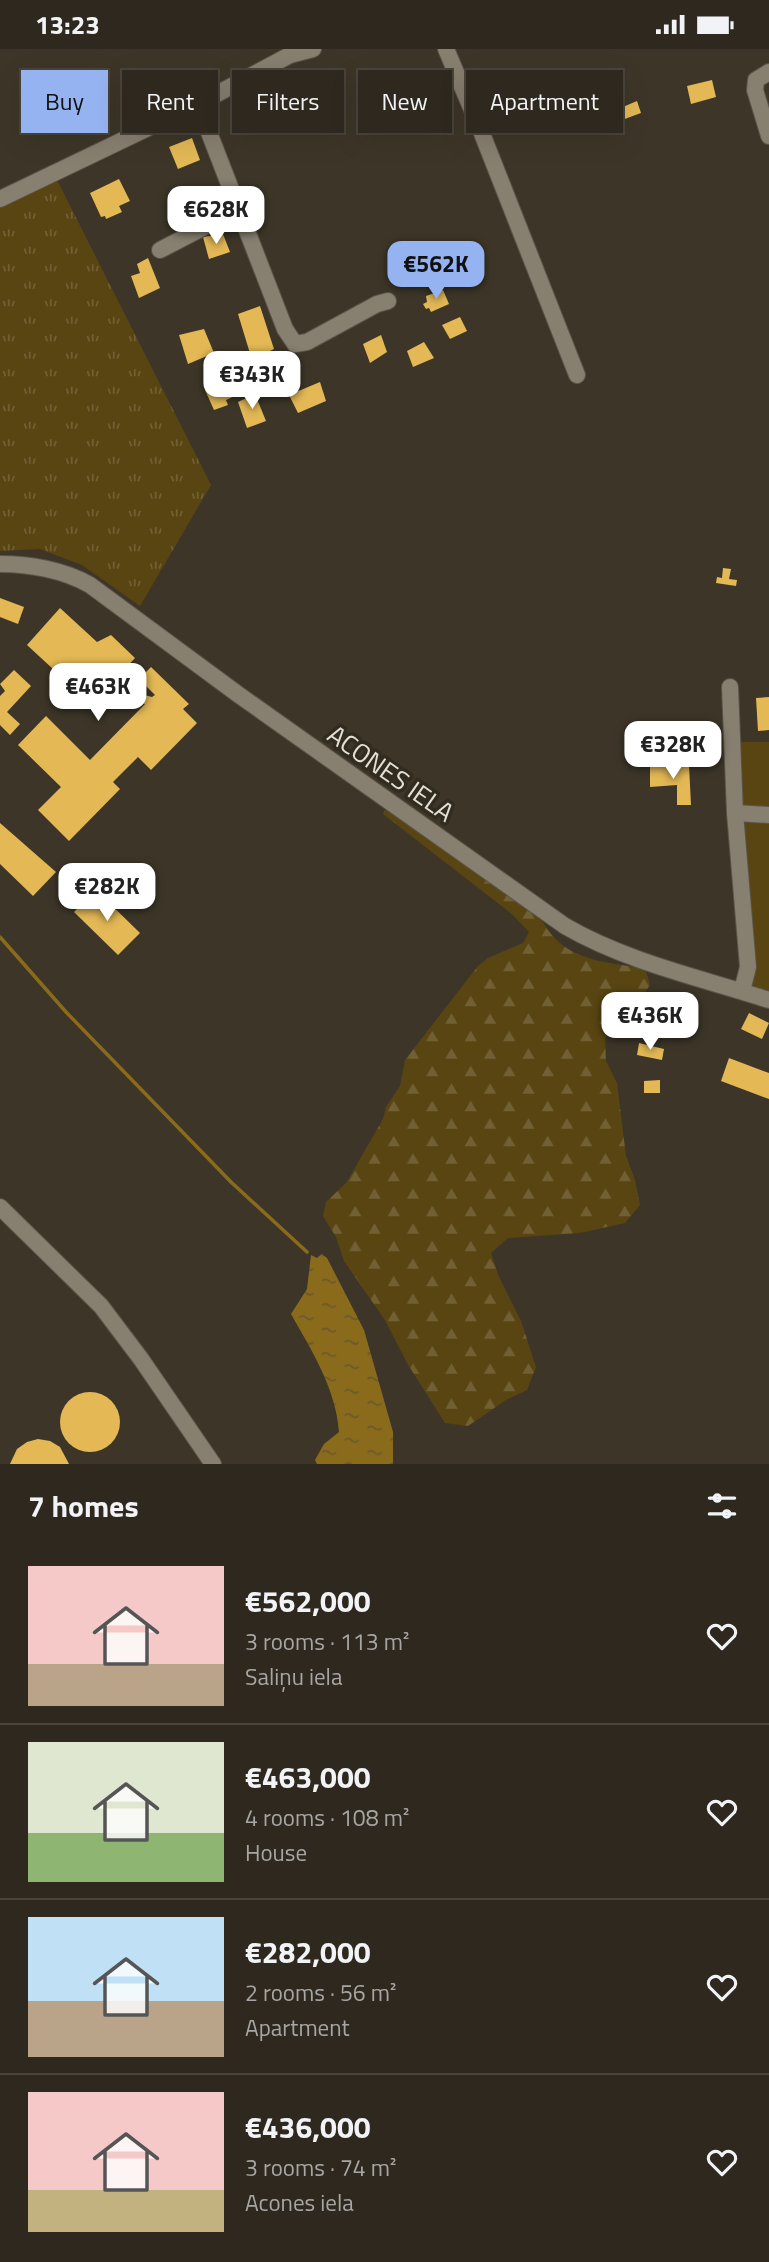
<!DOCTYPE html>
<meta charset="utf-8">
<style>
:root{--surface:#2e281e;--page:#363027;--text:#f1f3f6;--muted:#a7a6a4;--line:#49443c;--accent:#95b2f1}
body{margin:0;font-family:"Titillium Web",sans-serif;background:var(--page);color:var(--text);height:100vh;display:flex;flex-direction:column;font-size:26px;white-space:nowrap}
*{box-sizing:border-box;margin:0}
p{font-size:23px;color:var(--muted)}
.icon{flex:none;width:38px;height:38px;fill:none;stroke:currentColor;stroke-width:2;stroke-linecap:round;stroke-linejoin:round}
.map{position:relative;height:1415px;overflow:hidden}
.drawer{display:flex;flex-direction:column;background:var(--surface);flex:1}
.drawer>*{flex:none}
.hud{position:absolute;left:21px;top:21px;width:728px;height:63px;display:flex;gap:14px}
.price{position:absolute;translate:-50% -60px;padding:0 16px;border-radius:14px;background:#fff;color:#222;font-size:23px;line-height:46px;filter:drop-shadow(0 2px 4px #0008)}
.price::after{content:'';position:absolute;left:50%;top:42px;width:21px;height:16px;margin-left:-10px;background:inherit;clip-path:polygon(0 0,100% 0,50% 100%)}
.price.current{background:var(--accent);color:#111}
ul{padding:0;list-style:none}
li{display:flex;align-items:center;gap:21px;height:175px;padding:0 28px}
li+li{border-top:2px solid var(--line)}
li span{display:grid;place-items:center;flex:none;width:196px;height:140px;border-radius:0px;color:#555}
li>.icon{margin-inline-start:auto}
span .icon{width:84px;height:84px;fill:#fffc;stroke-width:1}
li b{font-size:30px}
h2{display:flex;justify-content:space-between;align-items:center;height:84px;padding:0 28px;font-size:30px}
.pill{padding:0 24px;border-radius:0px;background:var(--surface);box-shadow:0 7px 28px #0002,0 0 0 2px var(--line);font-size:24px;line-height:63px}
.pill.current{background:var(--accent);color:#111}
.status{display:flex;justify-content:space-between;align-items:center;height:49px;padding:0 35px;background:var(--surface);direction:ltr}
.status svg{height:19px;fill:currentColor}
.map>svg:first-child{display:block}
</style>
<div class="status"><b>13:23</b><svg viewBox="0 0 49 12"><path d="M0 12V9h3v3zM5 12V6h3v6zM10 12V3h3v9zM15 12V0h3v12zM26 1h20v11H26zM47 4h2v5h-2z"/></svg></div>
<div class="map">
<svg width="769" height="1415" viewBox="0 0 769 1415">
<defs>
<pattern id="grass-tufts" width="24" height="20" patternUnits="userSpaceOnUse" patternTransform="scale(1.75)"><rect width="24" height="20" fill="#594512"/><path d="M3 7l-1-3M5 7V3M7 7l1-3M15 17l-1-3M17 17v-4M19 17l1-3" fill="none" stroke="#716034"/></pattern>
<pattern id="forest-firs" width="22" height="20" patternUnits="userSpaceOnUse" patternTransform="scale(1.75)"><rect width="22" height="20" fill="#594512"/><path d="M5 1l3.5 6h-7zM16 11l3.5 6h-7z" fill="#716034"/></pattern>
<pattern id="water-ripples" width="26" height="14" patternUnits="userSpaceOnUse" patternTransform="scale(1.75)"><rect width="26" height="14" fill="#8a6b1b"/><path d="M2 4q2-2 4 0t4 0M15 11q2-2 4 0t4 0" fill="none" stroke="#6a592c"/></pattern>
</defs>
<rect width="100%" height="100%" fill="#3d3628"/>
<path fill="url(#grass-tufts)" d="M57 131 211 436 140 557 82 516 40 500 0 502V157Z"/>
<path fill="url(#forest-firs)" d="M389 752 536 861C541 869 545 878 551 885 572 912 614 915 645 919L650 936C637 957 624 973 605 989L606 1012 617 1034 626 1107 635 1131 640 1156 625 1174 580 1184 508 1189 491 1204 499 1228 521 1272 536 1318 527 1341 506 1351 468 1377 445 1374 407 1314 385 1271 344 1212 336 1188 323 1167 326 1153 347 1133 383 1070 386 1058 400 1037 405 1011 478 917 488 909 523 894 529 883 512 865 383 765Z"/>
<path fill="#594512" d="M732 693H769V951L742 942Z"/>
<path fill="url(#water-ripples)" d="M322 1205 327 1209 364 1281 393 1383V1415H317L315 1411 324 1395 339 1383C336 1340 312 1302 291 1265L307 1240 311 1206 317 1209Z"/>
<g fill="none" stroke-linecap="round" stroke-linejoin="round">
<path stroke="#8a6b1b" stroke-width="3.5" d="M0 888 66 963 231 1133 307 1203"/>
</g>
<g fill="#e3b855">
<path d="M508 23 519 50 495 62 484 34Z"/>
<path d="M712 31 716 48 691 55 687 37Z"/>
<path d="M637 52 641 64 622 71 618 60Z"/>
<path d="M192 89 200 111 178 120 169 98Z"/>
<path d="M119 130 130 152 119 157 122 163 106 170 105 167 101 168 90 144Z"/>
<path d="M223 185 230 203 209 210 203 188Z"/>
<path d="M148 209 160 239 139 249 131 227 140 224 137 215Z"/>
<path d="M443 241 449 255 431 263 429 259 426 260 423 255 427 253 426 247Z"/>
<path d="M260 257 274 300 252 311 238 265Z"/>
<path d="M460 268 467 282 450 290 442 276Z"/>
<path d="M204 280 214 304 188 315 179 286Z"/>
<path d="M381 286 387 303 370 314 363 295Z"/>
<path d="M424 293 434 309 413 318 407 302Z"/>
<path d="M320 333 326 352 298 364 289 346Z"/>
<path d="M217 334 222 339 232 336 237 346 226 351 228 356 214 361 205 341Z"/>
<path d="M255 345 266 372 247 379 238 353Z"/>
<path d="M723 519 731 520 729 530 737 531 736 537 716 534 717 528 722 529Z"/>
<path d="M0 549 24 558 18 575 0 568Z"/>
<path d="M60 559 97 593 111 586 135 609 109 637 152 648 155 646 139 630 151 618 189 655 183 660 197 674 151 721 138 708 113 733 120 740 69 792 38 761 61 738 18 696 46 667 90 711 145 655 102 645 92 656 27 596Z"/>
<path d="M14 621 31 637 7 663 20 675 10 686 0 676V647L5 642 0 635Z"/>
<path d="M769 648V681L758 682 756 649Z"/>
<path d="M689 716 691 756H677V736L650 738V717Z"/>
<path d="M0 774 56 823 33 847 0 815Z"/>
<path d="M96 841 140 884 118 906 74 863Z"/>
<path d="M749 964 769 974 762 990 741 980Z"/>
<path d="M639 994 664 1000 662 1011 637 1006Z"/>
<path d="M729 1009 769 1024V1050L721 1032Z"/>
<path d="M660 1031V1044H644V1032Z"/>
<circle cx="90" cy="1373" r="30"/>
<path d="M38 1390 50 1392 60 1398 69 1415H10L17 1400 27 1393Z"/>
</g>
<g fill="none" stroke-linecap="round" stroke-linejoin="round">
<g stroke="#5a5449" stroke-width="18">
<g id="minor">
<path d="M446 0 481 82 577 326"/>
<path d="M769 23 756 31 755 41 769 87"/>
<path d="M198 55 285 280 295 295 307 293 377 255 388 252"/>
<path d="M0 150 198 55 290 6 313 0"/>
<path d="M160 201 239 160"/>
<path d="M0 515C30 515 64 521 90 536L239 646 565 877C627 913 701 929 769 951"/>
<path d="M730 638 735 764 748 918 742 942"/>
<path d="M735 764 769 766"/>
<path d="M0 1158 101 1257 141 1310 213 1415"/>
</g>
</g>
<use href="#minor" stroke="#877f70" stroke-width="16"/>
</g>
<g text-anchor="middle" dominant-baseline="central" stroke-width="7" stroke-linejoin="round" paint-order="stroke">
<g font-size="26" fill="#e4e0d8" stroke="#322c1f">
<text transform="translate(391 724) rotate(35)">ACONES IELA</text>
</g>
</g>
</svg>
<b class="price" style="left:216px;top:197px">€628K</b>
<b class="price current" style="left:436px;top:252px">€562K</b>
<b class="price" style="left:252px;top:362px">€343K</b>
<b class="price" style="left:98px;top:674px">€463K</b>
<b class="price" style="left:673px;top:732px">€328K</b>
<b class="price" style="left:107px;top:874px">€282K</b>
<b class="price" style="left:650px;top:1003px">€436K</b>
<div class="hud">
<a class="pill current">Buy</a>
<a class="pill">Rent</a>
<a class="pill">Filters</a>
<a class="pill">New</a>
<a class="pill">Apartment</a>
</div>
</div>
<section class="drawer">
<h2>7 homes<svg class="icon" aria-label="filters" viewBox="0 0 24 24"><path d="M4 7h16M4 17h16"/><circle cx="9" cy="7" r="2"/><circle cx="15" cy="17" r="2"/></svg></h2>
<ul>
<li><span style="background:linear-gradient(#f6c9c9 70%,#b9a48a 0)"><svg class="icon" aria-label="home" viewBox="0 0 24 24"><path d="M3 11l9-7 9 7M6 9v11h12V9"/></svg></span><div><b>€562,000</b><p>3 rooms · 113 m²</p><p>Saliņu iela</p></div><svg class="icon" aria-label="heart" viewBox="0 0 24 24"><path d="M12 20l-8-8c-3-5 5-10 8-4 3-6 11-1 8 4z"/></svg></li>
<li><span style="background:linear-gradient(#dfe7d0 65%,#8fb573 0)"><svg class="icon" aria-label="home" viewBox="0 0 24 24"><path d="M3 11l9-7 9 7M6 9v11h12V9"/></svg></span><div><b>€463,000</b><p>4 rooms · 108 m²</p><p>House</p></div><svg class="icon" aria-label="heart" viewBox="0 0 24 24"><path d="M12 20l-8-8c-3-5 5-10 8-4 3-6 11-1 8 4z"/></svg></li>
<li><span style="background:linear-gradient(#bfe0f5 60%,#b9a48a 0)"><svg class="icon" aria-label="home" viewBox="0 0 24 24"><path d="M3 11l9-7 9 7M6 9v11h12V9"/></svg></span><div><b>€282,000</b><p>2 rooms · 56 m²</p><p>Apartment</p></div><svg class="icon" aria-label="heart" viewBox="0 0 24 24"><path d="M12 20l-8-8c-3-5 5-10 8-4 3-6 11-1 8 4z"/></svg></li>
<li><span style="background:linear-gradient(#f6c9c9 70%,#c2b280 0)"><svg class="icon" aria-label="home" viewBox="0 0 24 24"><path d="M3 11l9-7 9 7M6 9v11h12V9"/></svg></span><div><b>€436,000</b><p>3 rooms · 74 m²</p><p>Acones iela</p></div><svg class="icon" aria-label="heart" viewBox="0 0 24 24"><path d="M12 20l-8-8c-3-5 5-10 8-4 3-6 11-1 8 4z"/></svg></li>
</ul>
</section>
